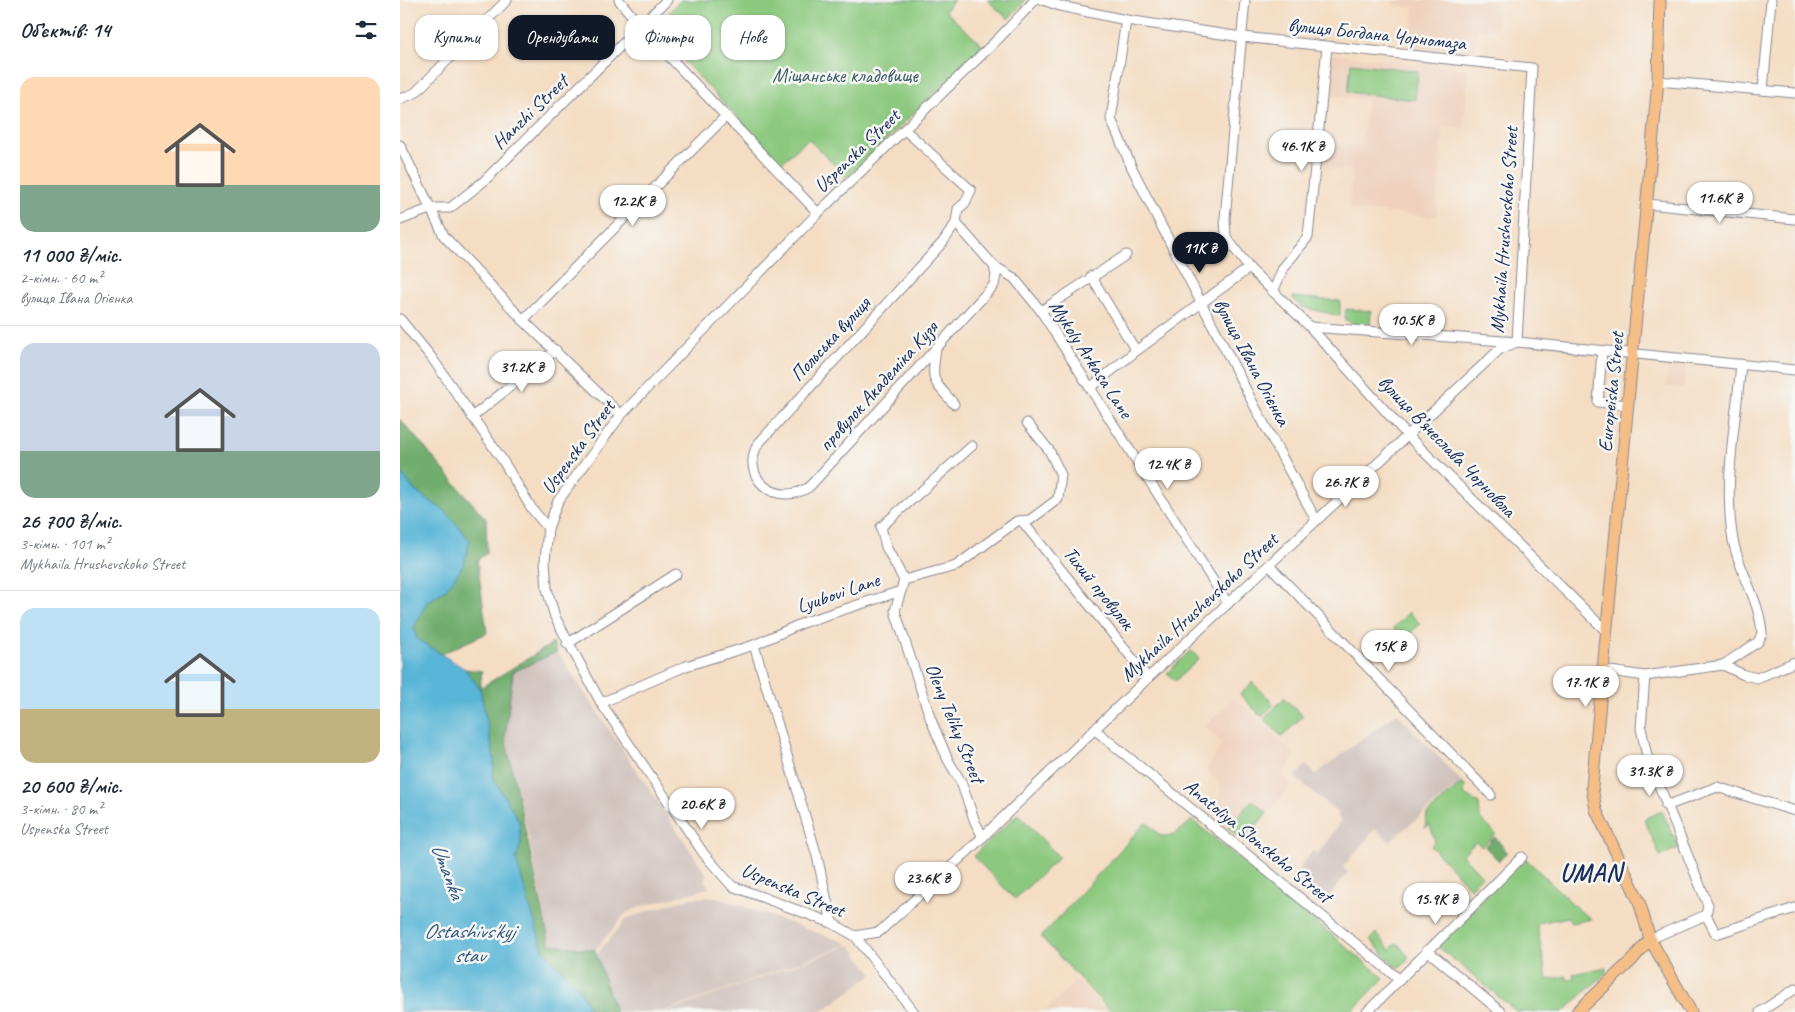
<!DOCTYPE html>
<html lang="uk">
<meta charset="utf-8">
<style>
:root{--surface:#fff;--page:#f2f2f3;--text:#1f2937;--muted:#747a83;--line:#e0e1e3;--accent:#111827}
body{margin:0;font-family:Caveat,sans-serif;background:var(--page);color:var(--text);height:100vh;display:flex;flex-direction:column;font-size:19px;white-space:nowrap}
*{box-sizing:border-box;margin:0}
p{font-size:16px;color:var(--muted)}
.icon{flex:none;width:28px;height:28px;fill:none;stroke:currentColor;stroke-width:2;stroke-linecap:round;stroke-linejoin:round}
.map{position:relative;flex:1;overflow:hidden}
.panel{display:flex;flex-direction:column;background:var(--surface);width:400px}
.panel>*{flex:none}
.top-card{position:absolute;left:15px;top:15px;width:475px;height:45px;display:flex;gap:10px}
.price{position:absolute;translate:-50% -42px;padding:0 11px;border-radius:18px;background:#fff;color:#222;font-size:16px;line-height:32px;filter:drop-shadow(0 1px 2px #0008)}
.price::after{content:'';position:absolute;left:50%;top:30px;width:15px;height:11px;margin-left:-8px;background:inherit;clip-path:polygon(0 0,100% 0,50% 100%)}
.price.on{background:var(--accent);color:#fff}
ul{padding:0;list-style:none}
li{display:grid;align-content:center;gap:10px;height:265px;padding:0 20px}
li+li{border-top:1px solid var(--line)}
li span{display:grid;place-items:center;height:155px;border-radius:15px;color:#555}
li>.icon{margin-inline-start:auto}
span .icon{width:90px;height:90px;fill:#fffc;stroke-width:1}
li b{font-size:21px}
h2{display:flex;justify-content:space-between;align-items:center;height:60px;padding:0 20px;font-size:21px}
.tag{padding:0 18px;border-radius:15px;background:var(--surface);box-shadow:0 1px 4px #0004;font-size:18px;line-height:45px}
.tag.on{background:var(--accent);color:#fff}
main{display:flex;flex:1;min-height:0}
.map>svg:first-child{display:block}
</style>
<main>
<section class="panel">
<h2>Об’єктів: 14<svg class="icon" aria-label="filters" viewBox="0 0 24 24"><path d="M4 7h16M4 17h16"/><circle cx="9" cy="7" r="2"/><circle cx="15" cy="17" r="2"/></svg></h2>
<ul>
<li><span style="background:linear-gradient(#ffd9b3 70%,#7fa58c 0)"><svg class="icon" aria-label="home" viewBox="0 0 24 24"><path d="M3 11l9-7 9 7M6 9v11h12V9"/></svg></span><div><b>11 000 ₴/міс.</b><p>2-кімн. · 60 m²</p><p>вулиця Івана Огієнка</p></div></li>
<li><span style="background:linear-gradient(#c9d6e8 70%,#7fa58c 0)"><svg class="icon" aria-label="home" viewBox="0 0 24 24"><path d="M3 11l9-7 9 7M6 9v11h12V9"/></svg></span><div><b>26 700 ₴/міс.</b><p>3-кімн. · 101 m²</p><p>Mykhaila Hrushevskoho Street</p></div></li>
<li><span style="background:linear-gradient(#bfe0f5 65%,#c2b280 0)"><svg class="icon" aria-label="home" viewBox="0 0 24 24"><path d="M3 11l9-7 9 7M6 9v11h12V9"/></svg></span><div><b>20 600 ₴/міс.</b><p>3-кімн. · 80 m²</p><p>Uspenska Street</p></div></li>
</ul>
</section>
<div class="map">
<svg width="1395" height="1012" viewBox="0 0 1395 1012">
<rect width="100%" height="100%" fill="#f6f6f2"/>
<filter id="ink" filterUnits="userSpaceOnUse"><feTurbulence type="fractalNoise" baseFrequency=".02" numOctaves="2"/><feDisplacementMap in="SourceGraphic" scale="10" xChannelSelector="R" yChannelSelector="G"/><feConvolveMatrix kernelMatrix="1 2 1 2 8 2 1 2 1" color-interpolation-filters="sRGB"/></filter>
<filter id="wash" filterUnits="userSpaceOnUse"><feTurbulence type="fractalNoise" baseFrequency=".0096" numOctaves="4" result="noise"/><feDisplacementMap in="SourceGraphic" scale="20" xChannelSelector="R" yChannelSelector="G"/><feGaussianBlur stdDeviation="1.12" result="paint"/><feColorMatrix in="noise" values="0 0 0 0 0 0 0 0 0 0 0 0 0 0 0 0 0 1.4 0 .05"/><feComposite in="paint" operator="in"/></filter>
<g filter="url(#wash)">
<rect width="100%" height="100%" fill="#f4ddc3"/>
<g fill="#efd1bd">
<path d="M994 0H1098L1096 30 1077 28 1075 53 1011 48 1014 7 993 5Z"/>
<path d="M930 54 1068 69 1064 128H1043L1036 217 949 209 952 170 923 168 925 142 962 146 967 100 928 95Z"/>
<path d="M1268 367 1285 368 1283 388 1266 387Z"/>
<path d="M834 698 896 755 882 775 892 784 843 843 807 812 821 793 820 783 806 770 822 744 805 725Z"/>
<path d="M676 980 707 1012H645Z"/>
</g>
<g fill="#cfc0bb">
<path d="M157 652 307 875 304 880 309 888 242 906 226 913 195 950 151 944 128 834 105 737 113 672Z"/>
<path d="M997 713 1062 782 990 841 975 829 943 867 948 873 923 904 892 879 912 851 918 854 941 821 937 816 939 814 895 777 906 765 916 774Z"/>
<path d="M316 897 449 944 263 1012H215L197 954 227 918 290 898Z"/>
<path d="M450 945 473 974 421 1012H267Z"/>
</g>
<g fill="#8cc97f" stroke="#547c6e">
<path d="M281 0H554L545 11 583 46 447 178 408 139 381 163 253 29Z"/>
<path d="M587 0H626L608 19Z"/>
<path d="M951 63 1018 71 1015 100 948 92Z"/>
<path d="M892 297 940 301V316L901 307Z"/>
<path d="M946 309 971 311 970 326 951 324 949 321 945 320Z"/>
<path d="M1009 612 1020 624 1004 639 993 628Z"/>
<path d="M791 650 799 659 775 681 767 673Z"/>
<path d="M852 682 874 704 862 717 840 695Z"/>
<path d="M884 698 903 716 882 737 864 719Z"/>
<path d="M1062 783 1065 786 1064 795 1079 803 1080 818 1096 834 1082 847 1076 842 1062 855 1082 876 1070 888 1031 846 1035 841 1030 825 1025 828 1027 814Z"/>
<path d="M852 800 867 813 843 841 828 828Z"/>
<path d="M1262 811 1279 848 1260 856 1244 819Z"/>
<path d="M618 814 659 857 615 899 573 856Z"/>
<path d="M792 820 984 978 951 1012H711L641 937 746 822 761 836C775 837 782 829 792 820Z"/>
<path d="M1124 857 1180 911 1192 919 1171 923 1168 917 1139 923 1137 926 1147 980 1166 976 1168 980 1174 978 1173 974 1206 967V973L1163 1012H1117L1036 945Z"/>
<path d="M976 933 990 949 997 943 1008 956 1007 961 1001 967 994 966 970 939Z"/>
</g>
<g fill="#71ad6e" stroke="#466e66">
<path d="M0 419 86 519 87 553 77 560 87 633 41 654 17 639 14 626 27 602 47 588 45 511 15 491 0 471Z"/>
<path d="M153 643 157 652 113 672 105 737 150 944 195 950 215 1012H191L180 990 143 950 116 860 121 843 119 821 93 778 94 759 80 689 65 669 82 671 80 688Z"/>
<path d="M1095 837 1107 852 1099 861 1085 847Z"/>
</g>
<path fill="#59b5d7" stroke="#3a729a" d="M0 471 15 491 45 511 70 540 64 564 47 588 27 602 14 627 17 639 65 669 80 689 94 759 93 778 119 821 121 843 116 860 143 950 180 990 191 1012H1L0 1009Z"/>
</g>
<g filter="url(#ink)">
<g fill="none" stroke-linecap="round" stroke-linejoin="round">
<g stroke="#888690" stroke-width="11">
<g id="minor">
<path d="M219 0 241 27 418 213"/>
<path d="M643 0 660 6 726 20 842 37 1132 68 1117 342"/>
<path d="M845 0 825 218 826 237 849 268 910 327 1008 436 1206 631"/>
<path d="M726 20 711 119 732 168 762 227 855 407 916 520"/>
<path d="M1258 81 1395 93"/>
<path d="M1363 90 1371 0"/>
<path d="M0 99 15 93 107 0"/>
<path d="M505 130 571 190 565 203 558 209 556 223 543 242 358 444C339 478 377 508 409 487L594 285 596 275 594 266"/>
<path d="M0 145 44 236 123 320 221 415"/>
<path d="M1247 204 1395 219"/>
<path d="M0 220 32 208H50L84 181 267 0"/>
<path d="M556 223 594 266 614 278 641 311 828 604"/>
<path d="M691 276 736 351"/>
<path d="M873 292 883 268 908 237 927 47"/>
<path d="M641 311 726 255"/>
<path d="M0 319 32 358 103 461 132 509 148 528"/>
<path d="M123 320 326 116"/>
<path d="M910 327 1117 342 1395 370"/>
<path d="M536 348C531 382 532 379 554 404"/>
<path d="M1202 351 1198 402 1228 405"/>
<path d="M690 388 736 351 849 268"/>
<path d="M72 417 156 350"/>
<path d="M622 521 748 678"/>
<path d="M870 566 1091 795"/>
<path d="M504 580 486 547 481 527 572 446"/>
<path d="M167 644 276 574"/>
<path d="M1323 665 1358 642 1362 634C1360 600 1339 572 1333 540 1323 484 1336 420 1341 364"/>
<path d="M1203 670 1245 676 1323 665 1344 675 1357 678 1395 662"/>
<path d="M1245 676 1241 728 1247 756 1308 905 1306 915 1316 934 1395 908"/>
<path d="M201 703 286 666 354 645"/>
<path d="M694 729 1000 980"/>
<path d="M1266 806 1317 787 1395 811"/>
<path d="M583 837 575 822 561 782 548 760 531 720 495 611 504 580 556 566 617 521 630 520 658 499 661 475 649 450 627 423"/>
<path d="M432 923 417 856 354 645 405 622 501 591"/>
<path d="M455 936 479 932 567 852 748 678 1100 349 1117 342"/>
<path d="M1250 939 1306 915"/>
<path d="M1027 950 1101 1012"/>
<path d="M514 1012 455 936 432 923 332 886 304 854 201 703 155 617 147 589 145 561 148 528 158 501 221 415 418 213 600 37 635 0"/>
<path d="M967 1012 1122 857"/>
<path d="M1360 1012 1395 989"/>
</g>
</g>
<g stroke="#888690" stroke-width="13">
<g id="major">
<path d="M1260 0 1258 81 1192 787 1196 810 1239 901 1250 939 1291 1012"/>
<path d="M1177 1012 1232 960 1250 939"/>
</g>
</g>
<use href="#minor" stroke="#fff" stroke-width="9"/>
<use href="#major" stroke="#f6be87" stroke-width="11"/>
</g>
</g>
<g text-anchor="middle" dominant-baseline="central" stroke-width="5" stroke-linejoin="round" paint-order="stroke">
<g font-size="20" fill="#1b2f5e" stroke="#f6f6f2">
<text transform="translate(977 34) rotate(6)">вулиця Богдана Чорномаза</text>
<text transform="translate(130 112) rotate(-44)">Hanzhi Street</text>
<text transform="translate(457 151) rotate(-44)">Uspenska Street</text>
<text transform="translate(1104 230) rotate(-86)">Mykhaila Hrushevskoho Street</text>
<text transform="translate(430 339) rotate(-47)">Польська вулиця</text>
<text transform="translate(691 359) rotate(57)">Mykoly Arkasa Lane</text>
<text transform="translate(852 362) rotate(62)">вулиця Івана Огієнка</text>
<text transform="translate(478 386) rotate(-48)">провулок Академіка Кузя</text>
<text transform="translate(1211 392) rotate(-84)">Europeiska Street</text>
<text transform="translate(1047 446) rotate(46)">вулиця В’ячеслава Чорновола</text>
<text transform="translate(178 447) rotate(-54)">Uspenska Street</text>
<text transform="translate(699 588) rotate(51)">Тихий провулок</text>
<text transform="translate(438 593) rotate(-19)">Lyubovi Lane</text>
<text transform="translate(799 607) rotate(-43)">Mykhaila Hrushevskoho Street</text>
<text transform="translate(555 723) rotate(68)">Oleny Telihy Street</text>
<text transform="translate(858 841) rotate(39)">Anatoliya Slonskoho Street</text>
<text transform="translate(393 890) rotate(23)">Uspenska Street</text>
</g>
<g font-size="20" fill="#3d5d68" stroke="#f6f6f2">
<text x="445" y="75">Міщанське кладовище</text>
</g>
<g font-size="21" font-style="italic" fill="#2e5782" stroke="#f6f6f2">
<text transform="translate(48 871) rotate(69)">Umanka</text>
<text x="69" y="931">Ostashivs'kyj<tspan x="69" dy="24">stav</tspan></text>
</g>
<g font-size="25" font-weight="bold" letter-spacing="1" fill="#1b2f5e" stroke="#f6f6f2">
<text x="1191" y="873">UMAN</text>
</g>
</g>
</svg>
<b class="price" style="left:902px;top:172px">46.1K ₴</b>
<b class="price" style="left:1320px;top:224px">11.6K ₴</b>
<b class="price" style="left:233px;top:227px">12.2K ₴</b>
<b class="price on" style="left:800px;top:274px">11K ₴</b>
<b class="price" style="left:1012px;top:346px">10.5K ₴</b>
<b class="price" style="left:122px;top:393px">31.2K ₴</b>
<b class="price" style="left:768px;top:490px">12.4K ₴</b>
<b class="price" style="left:946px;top:508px">26.7K ₴</b>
<b class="price" style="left:989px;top:672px">15K ₴</b>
<b class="price" style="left:1186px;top:708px">17.1K ₴</b>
<b class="price" style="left:1250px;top:797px">31.3K ₴</b>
<b class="price" style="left:302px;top:830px">20.6K ₴</b>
<b class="price" style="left:528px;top:904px">23.6K ₴</b>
<b class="price" style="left:1036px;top:925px">15.9K ₴</b>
<div class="top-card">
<a class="tag">Купити</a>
<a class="tag on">Орендувати</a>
<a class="tag">Фільтри</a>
<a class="tag">Нове</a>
</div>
</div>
</main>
